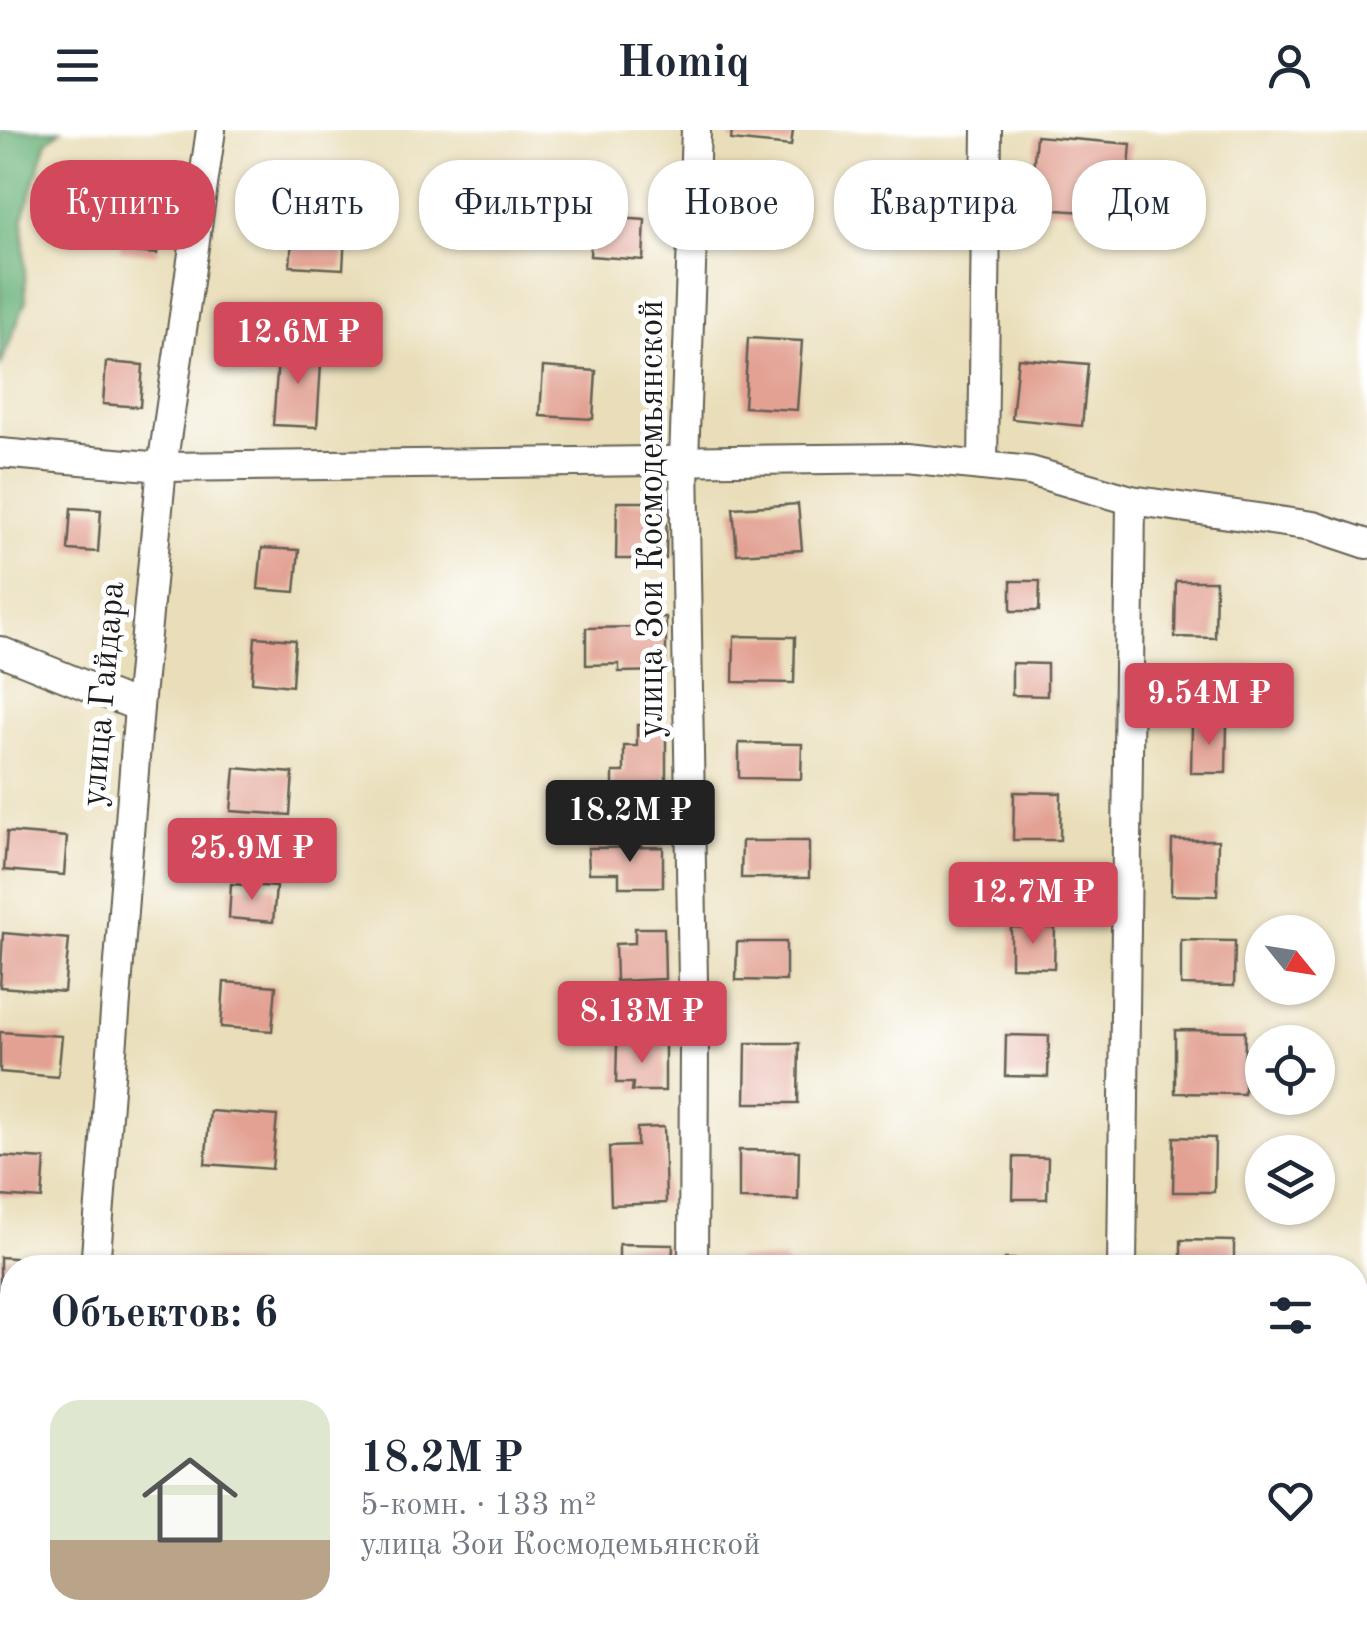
<!DOCTYPE html>
<html lang="ru">
<meta charset="utf-8">
<style>
:root{--surface:#fff;--page:#f6f6f7;--text:#1f2937;--muted:#747a83;--line:#e0e1e3;--accent:#d1495b}
body{margin:0;font-family:"Old Standard TT",serif;background:var(--page);color:var(--text);height:100vh;display:flex;flex-direction:column;font-size:38px;white-space:nowrap}
*{box-sizing:border-box;margin:0}
p{font-size:32px;color:var(--muted)}
.icon{flex:none;width:55px;height:55px;fill:none;stroke:currentColor;stroke-width:2;stroke-linecap:round;stroke-linejoin:round}
.map{position:relative;flex:1;overflow:hidden}
.drawer{position:absolute;left:0px;top:1125px;width:1368px;height:392px;display:flex;flex-direction:column;background:var(--surface);border-radius:40px 40px 0 0;box-shadow:0 2px 8px #0004}
.drawer>*{flex:none}
.guide{position:absolute;left:30px;top:30px;width:1308px;height:90px;display:flex;gap:20px}
.needle{width:65px;rotate:120deg}
.controls{position:absolute;left:1245px;top:785px;display:grid;gap:20px}
.controls a{display:grid;place-items:center;width:90px;height:90px;border-radius:50%;background:var(--surface);box-shadow:0 2px 8px #0004;font-size:50px}
.price{position:absolute;translate:-50% -85px;padding:0 22px;border-radius:10px;background:var(--accent);color:#fff;font-size:32px;line-height:65px;filter:drop-shadow(0 2px 5px #0008)}
.price::after{content:'';position:absolute;left:50%;top:60px;width:30px;height:22px;margin-left:-15px;background:inherit;clip-path:polygon(0 0,100% 0,50% 100%)}
.price.current{background:#222;color:#fff}
ul{padding:0;list-style:none}
li{display:flex;align-items:center;gap:30px;height:250px;padding:0 50px}
li+li{border-top:2px solid var(--line)}
li span{display:grid;place-items:center;flex:none;width:280px;height:200px;border-radius:30px;color:#555}
li>.icon{margin-inline-start:auto}
span .icon{width:120px;height:120px;fill:#fffc;stroke-width:1}
li b{font-size:42px}
h2{display:flex;justify-content:space-between;align-items:center;height:120px;padding:0 50px;font-size:42px}
.tag{padding:0 35px;border-radius:40px;background:var(--surface);box-shadow:0 2px 8px #0004;font-size:35px;line-height:90px}
.tag.current{background:var(--accent);color:#fff}
header{display:flex;justify-content:space-between;align-items:center;height:130px;padding:0 50px;background:var(--surface);font-size:45px;font-weight:700}
.map>svg:first-child{display:block}
</style>
<header><svg class="icon" aria-label="menu" viewBox="0 0 24 24"><path d="M4 6h16M4 12h16M4 18h16"/></svg>Homiq<svg class="icon" aria-label="person" viewBox="0 0 24 24"><circle cx="12" cy="8" r="4"/><path d="M4 21q1-7 8-7t8 7"/></svg></header>
<div class="map">
<svg width="1367" height="1517" viewBox="0 0 1367 1517">
<rect width="100%" height="100%" fill="#fff"/>
<filter id="ink" filterUnits="userSpaceOnUse"><feTurbulence type="fractalNoise" baseFrequency=".01" numOctaves="2"/><feDisplacementMap in="SourceGraphic" scale="20" xChannelSelector="R" yChannelSelector="G"/><feConvolveMatrix kernelMatrix="1 2 1 2 8 2 1 2 1" color-interpolation-filters="sRGB"/></filter>
<filter id="wash" filterUnits="userSpaceOnUse"><feTurbulence type="fractalNoise" baseFrequency=".0048" numOctaves="4" result="noise"/><feDisplacementMap in="SourceGraphic" scale="40" xChannelSelector="R" yChannelSelector="G"/><feGaussianBlur stdDeviation="2.25" result="paint"/><feColorMatrix in="noise" values="0 0 0 0 0 0 0 0 0 0 0 0 0 0 0 0 0 1.4 0 .05"/><feComposite in="paint" operator="in"/></filter>
<g filter="url(#wash)">
<rect width="100%" height="100%" fill="#e9deb9"/>
<path fill="#6cb37a" stroke="#44684b" stroke-width="2.5" d="M0 0H61L47 11 23 88 26 170 0 237Z"/>
<g id="blocks">
<g fill="#e2a193">
<path d="M732 0H793L791 16 731 10Z"/>
<path d="M1036 6 1131 14 1125 85 1030 78Z"/>
<path d="M806 66V92L762 93V67Z"/>
<path d="M123 80 160 82 157 124 120 121Z"/>
<path d="M294 84 346 87 343 139 290 136Z"/>
<path d="M592 86 645 90 643 130 590 126Z"/>
<path d="M748 208 802 211 797 280 744 277Z"/>
<path d="M279 216 322 218 317 297 273 295Z"/>
<path d="M1018 228 1088 234 1082 296 1012 289Z"/>
<path d="M106 232 143 235 140 277 103 274Z"/>
<path d="M543 237 596 241 593 289 540 286Z"/>
<path d="M617 372H667L666 429H616Z"/>
<path d="M798 374 802 420 737 424 733 378Z"/>
<path d="M71 378 101 380 98 422 68 420Z"/>
<path d="M262 418 299 420 295 462 258 459Z"/>
<path d="M1011 451H1040L1039 481H1011Z"/>
<path d="M1176 451H1216L1215 508 1175 507Z"/>
<path d="M666 487V541L619 542V534L586 535V498L640 497V488Z"/>
<path d="M734 506 795 507 794 553 733 552Z"/>
<path d="M255 507 295 510 292 556 252 552Z"/>
<path d="M1012 533 1047 534V566L1012 565Z"/>
<path d="M1192 594H1227L1226 643H1191Z"/>
<path d="M637 595H666V663H613V642H624V616H637Z"/>
<path d="M739 613 802 614 801 649 739 648Z"/>
<path d="M235 638 293 643 290 685 231 681Z"/>
<path d="M1014 662 1061 663 1060 710H1013Z"/>
<path d="M7 702 67 707 64 745 4 740Z"/>
<path d="M1172 710H1218L1217 766 1171 765Z"/>
<path d="M742 711H809V748H741Z"/>
<path d="M663 717V757H619V743H589L588 718Z"/>
<path d="M231 754 276 757 273 792 229 788Z"/>
<path d="M1011 797 1055 798 1054 838 1011 837Z"/>
<path d="M635 798H664L665 849 616 851 615 814 635 813Z"/>
<path d="M3 803 69 809 64 862 0 857Z"/>
<path d="M1181 810 1235 811 1234 856 1181 855Z"/>
<path d="M737 812H786V851L736 850Z"/>
<path d="M224 852 276 856 272 901 221 897Z"/>
<path d="M1175 900 1245 901 1244 964 1175 963Z"/>
<path d="M0 902 62 906 58 947 0 942Z"/>
<path d="M1006 905 1049 906 1048 947 1005 946Z"/>
<path d="M665 913V961H632L633 953H616L617 914Z"/>
<path d="M746 913H799L798 973H745Z"/>
<path d="M210 981 277 986 272 1039 205 1034Z"/>
<path d="M664 997 666 1073 611 1075 609 1017 637 1016V998Z"/>
<path d="M1174 1007 1215 1008 1214 1062H1173Z"/>
<path d="M739 1020 799 1021 798 1070 739 1069Z"/>
<path d="M0 1026 45 1029 42 1069 0 1066Z"/>
<path d="M1014 1027 1048 1028 1047 1069H1013Z"/>
<path d="M1181 1110 1234 1111V1138H1181Z"/>
<path d="M619 1114 673 1115 672 1138H619Z"/>
<path d="M0 1127 39 1130V1138H12V1167L0 1166Z"/>
<path d="M735 1129 786 1130V1138H735Z"/>
<path d="M1005 1129 1049 1130V1138H1005Z"/>
<path d="M197 1130 256 1135 255 1138H196Z"/>
<path d="M522 1505H600L599 1513 521 1508Z"/>
<rect x="739" y="1505" width="31" height="12"/>
<rect x="1180" y="1505" width="41" height="12"/>
</g>
</g>
</g>
<g filter="url(#ink)">
<use href="#blocks" fill-opacity="0" stroke="#646053" stroke-width="2.5"/>
<g fill="none" stroke-linecap="round" stroke-linejoin="round">
<g stroke="#646053" stroke-width="19">
<path id="lane" d="M0 1258 12 1259"/>
</g>
<g stroke="#646053" stroke-width="32">
<g id="street">
<path d="M0 323 162 337 906 328 1030 341 1131 370 1313 396 1367 414"/>
<path d="M983 336 987 0"/>
<path d="M0 521 139 577"/>
<path d="M95 1138 139 577 162 337 211 0"/>
<path d="M693 1138 694 910 684 330 696 0"/>
<path d="M1122 1138 1131 370"/>
<path d="M45 1517 47 1505"/>
<path d="M690 1517V1505"/>
<path d="M1118 1517V1505"/>
</g>
</g>
<use href="#lane" stroke="#fff" stroke-width="14"/>
<use href="#street" stroke="#fff" stroke-width="28"/>
</g>
</g>
<g text-anchor="middle" dominant-baseline="central" stroke-width="10" stroke-linejoin="round" paint-order="stroke">
<g font-size="35" fill="#1c1c1c" stroke="#fff">
<text transform="translate(652 389) rotate(-90)">улица Зои Космодемьянской</text>
<text transform="translate(104 564) rotate(-85)">улица Гайдара</text>
</g>
</g>
</svg>
<div class="controls">
<a><svg class="needle" viewBox="-14 -14 28 28"><path d="M0-13l5 13h-10z" fill="#e53935"/><path d="M0 13l5-13h-10z" fill="#747a83"/></svg></a>
<a><svg class="icon" aria-label="locate" viewBox="0 0 24 24"><circle cx="12" cy="12" r="6"/><path d="M12 2v4M12 18v4M2 12h4M18 12h4"/></svg></a>
<a><svg class="icon" aria-label="layers" viewBox="0 0 24 24"><path d="M12 4l9 5-9 5-9-5zM3 14l9 5 9-5"/></svg></a>
</div>
<b class="price" style="left:298px;top:257px">12.6M ₽</b>
<b class="price" style="left:1209px;top:618px">9.54M ₽</b>
<b class="price current" style="left:630px;top:735px">18.2M ₽</b>
<b class="price" style="left:252px;top:773px">25.9M ₽</b>
<b class="price" style="left:1033px;top:817px">12.7M ₽</b>
<b class="price" style="left:642px;top:936px">8.13M ₽</b>
<div class="guide">
<a class="tag current">Купить</a>
<a class="tag">Снять</a>
<a class="tag">Фильтры</a>
<a class="tag">Новое</a>
<a class="tag">Квартира</a>
<a class="tag">Дом</a>
</div>
<section class="drawer">
<h2>Объектов: 6<svg class="icon" aria-label="filters" viewBox="0 0 24 24"><path d="M4 7h16M4 17h16"/><circle cx="9" cy="7" r="2"/><circle cx="15" cy="17" r="2"/></svg></h2>
<ul>
<li><span style="background:linear-gradient(#dfe7d0 70%,#b9a48a 0)"><svg class="icon" aria-label="home" viewBox="0 0 24 24"><path d="M3 11l9-7 9 7M6 9v11h12V9"/></svg></span><div><b>18.2M ₽</b><p>5-комн. · 133 m²</p><p>улица Зои Космодемьянской</p></div><svg class="icon" aria-label="heart" viewBox="0 0 24 24"><path d="M12 20l-8-8c-3-5 5-10 8-4 3-6 11-1 8 4z"/></svg></li>
</ul>
</section>
</div>
